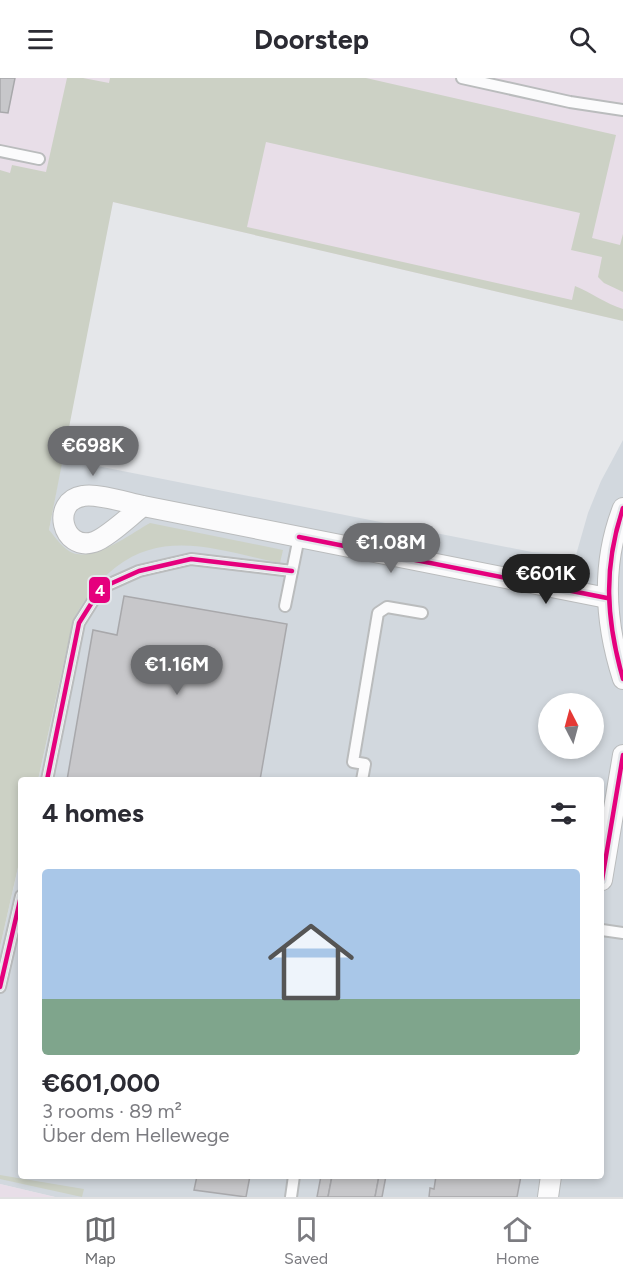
<!DOCTYPE html>
<meta charset="utf-8">
<style>
:root{--surface:#fff;--page:#f7f7f7;--text:#2b2b33;--muted:#7c7c81;--line:#e1e1e2;--accent:#6c6d70}
body{margin:0;font-family:Figtree,sans-serif;background:var(--page);color:var(--text);height:100vh;display:flex;flex-direction:column;font-size:22px;white-space:nowrap}
*{box-sizing:border-box;margin:0}
p{font-size:20px;color:var(--muted)}
.icon{flex:none;width:33px;height:33px;fill:none;stroke:currentColor;stroke-width:2;stroke-linecap:round;stroke-linejoin:round}
.map{position:relative;flex:1;overflow:hidden}
.drawer{position:absolute;left:18px;top:699px;width:586px;height:402px;display:flex;flex-direction:column;background:var(--surface);border-radius:6px;box-shadow:0 3px 9px #0003}
.drawer>*{flex:none}
.needle{width:39px;rotate:354deg}
.controls{position:absolute;left:538px;top:615px;display:grid;gap:12px}
.controls a{display:grid;place-items:center;width:66px;height:66px;border-radius:50%;background:var(--surface);box-shadow:0 3px 9px #0003;font-size:30px}
.price{position:absolute;translate:-50% -51px;padding:0 14px;border-radius:21px;background:var(--accent);color:#fff;font-size:20px;line-height:39px;filter:drop-shadow(0 2px 3px #0008)}
.price::after{content:'';position:absolute;left:50%;top:36px;width:18px;height:14px;margin-left:-9px;background:inherit;clip-path:polygon(0 0,100% 0,50% 100%)}
.price.on{background:#222;color:#fff}
ul{padding:0;list-style:none}
li{display:grid;align-content:center;gap:12px;height:318px;padding:0 24px}
li span{display:grid;place-items:center;height:186px;border-radius:6px;color:#555}
li>.icon{margin-inline-start:auto}
span .icon{width:108px;height:108px;fill:#fffc;stroke-width:1}
li b{font-size:26px}
h2{display:flex;justify-content:space-between;align-items:center;height:72px;padding:0 24px;font-size:26px}
header{display:flex;justify-content:space-between;align-items:center;height:78px;padding:0 24px;background:var(--surface);font-size:27px;font-weight:700}
.tab-bar{display:flex;justify-content:space-around;align-items:center;height:84px;border-top:2px solid var(--line);background:var(--surface);font-size:16px;color:var(--muted)}
.tab-bar a{display:grid;justify-items:center;gap:3px}
.tab-bar .on{color:var(--accent)}
.map>svg:first-child{display:block}
</style>
<header><svg class="icon" aria-label="menu" viewBox="0 0 24 24"><path d="M4 6h16M4 12h16M4 18h16"/></svg>Doorstep<svg class="icon" aria-label="search" viewBox="0 0 24 24"><circle cx="10" cy="10" r="6"/><path d="M15 15l6 6"/></svg></header>
<div class="map">
<svg width="623" height="1119" viewBox="0 0 623 1119">
<rect width="100%" height="100%" fill="#e5e7ea"/>
<path fill="#d2d8de" fill-rule="evenodd" d="M623 362V1119H55L0 1106V869L21 776V1098H602V702H38L73 543 49 452 62 381 532 474 576 477 588 435 601 403ZM549 626H594V670H549Z"/>
<g fill="#e8dee8">
<path d="M0 0H623V243L113 124 93 223 0 256Z"/>
<path d="M0 1106 55 1119H0Z"/>
</g>
<g fill="#ccd1c5">
<path d="M67 0H83L109 5 110 0H366L616 57 592 160 620 167 623 156V214L604 205 598 199 602 179 571 172 580 135 266 64 247 149 572 222 575 208C592 215 606 226 623 231V243L113 124 49 452C56 460 63 471 73 475 95 483 132 455 150 445L283 472 280 485C223 474 167 450 116 489 97 504 83 522 73 543L38 702H21V776L0 869V92L10 95 12 87 46 94Z"/>
<path d="M0 1097 84 1111 82 1119 0 1101Z"/>
</g>
<g fill="#c7c7ca" stroke="#a8a8ab" stroke-width="1.5">
<path d="M0 0H15L8 35 0 34Z"/>
<path d="M124 518 287 546 260 702H67L93 552 117 557Z"/>
<path d="M197 1098H250L246 1119 194 1112Z"/>
<path d="M321 1098H332L328 1119H317Z"/>
<path d="M332 1098H379L375 1119H328Z"/>
<path d="M379 1098H386L382 1119H375Z"/>
<path d="M436 1098H521L517 1119H429L430 1110 434 1111Z"/>
</g>
<g fill="none" stroke-linecap="round" stroke-linejoin="round">
<g stroke="#babcbd" stroke-width="14">
<g id="lane">
<path d="M462 0 570 24 623 32"/>
<path d="M0 73 39 81"/>
<path d="M285 528 299 459"/>
<path d="M47 702 79 545 101 510 139 493 191 481 292 493"/>
<path d="M362 702 365 686 353 684 378 535 387 529 422 535"/>
<path d="M602 852 623 855"/>
<path d="M0 909 21 818"/>
<path d="M291 1119 294 1098"/>
</g>
</g>
<g stroke="#babcbd" stroke-width="22">
<g id="street">
<path d="M143 428C132 436 107 460 94 464 62 474 50 423 83 418 97 415 128 425 143 428L607 520"/>
<path d="M623 430C601 486 605 545 623 601"/>
<path d="M602 802 623 677"/>
<path d="M548 1119 551 1098"/>
</g>
</g>
<use href="#lane" stroke="#fbfbfc" stroke-width="10"/>
<use href="#street" stroke="#fbfbfc" stroke-width="20"/>
<g stroke="#e4e7eb" stroke-width="9">
<g id="bus-1">
<path d="M623 430C603 490 606 541 623 601"/>
<path d="M299 459 607 520"/>
<path d="M47 702 79 545 101 510 139 493 191 481 292 493"/>
<path d="M602 802 623 677"/>
<path d="M0 909 21 818"/>
</g>
</g>
<use href="#bus-1" stroke="#e5007d" stroke-width="4.5"/>
</g>
<rect stroke="#e4e7eb" stroke-width="2" x="88" y="498" width="23" height="28" rx="6" fill="#e5007d"/>
<g font-size="16" text-anchor="middle" font-weight="bold" fill="#fff">
<text x="100" y="518">4</text>
</g>
</svg>
<div class="controls">
<a><svg class="needle" viewBox="-14 -14 28 28"><path d="M0-13l5 13h-10z" fill="#e53935"/><path d="M0 13l5-13h-10z" fill="#7c7c81"/></svg></a>
</div>
<b class="price" style="left:93px;top:399px">€698K</b>
<b class="price" style="left:391px;top:496px">€1.08M</b>
<b class="price on" style="left:546px;top:527px">€601K</b>
<b class="price" style="left:177px;top:618px">€1.16M</b>
<section class="drawer">
<h2>4 homes<svg class="icon" aria-label="filters" viewBox="0 0 24 24"><path d="M4 7h16M4 17h16"/><circle cx="9" cy="7" r="2"/><circle cx="15" cy="17" r="2"/></svg></h2>
<ul>
<li><span style="background:linear-gradient(#a9c7e8 70%,#7fa58c 0)"><svg class="icon" aria-label="home" viewBox="0 0 24 24"><path d="M3 11l9-7 9 7M6 9v11h12V9"/></svg></span><div><b>€601,000</b><p>3 rooms · 89 m²</p><p>Über dem Hellewege</p></div></li>
</ul>
</section>
</div>
<nav class="tab-bar">
<a class="on"><svg class="icon" aria-label="map" viewBox="0 0 24 24"><path d="M3 6l6-2 6 2 6-2v14l-6 2-6-2-6 2zM9 4v14M15 6v14"/></svg>Map</a>
<a><svg class="icon" aria-label="saved" viewBox="0 0 24 24"><path d="M7 4h10v16l-5-4-5 4z"/></svg>Saved</a>
<a><svg class="icon" aria-label="home" viewBox="0 0 24 24"><path d="M3 11l9-7 9 7M6 9v11h12V9"/></svg>Home</a>
</nav>
